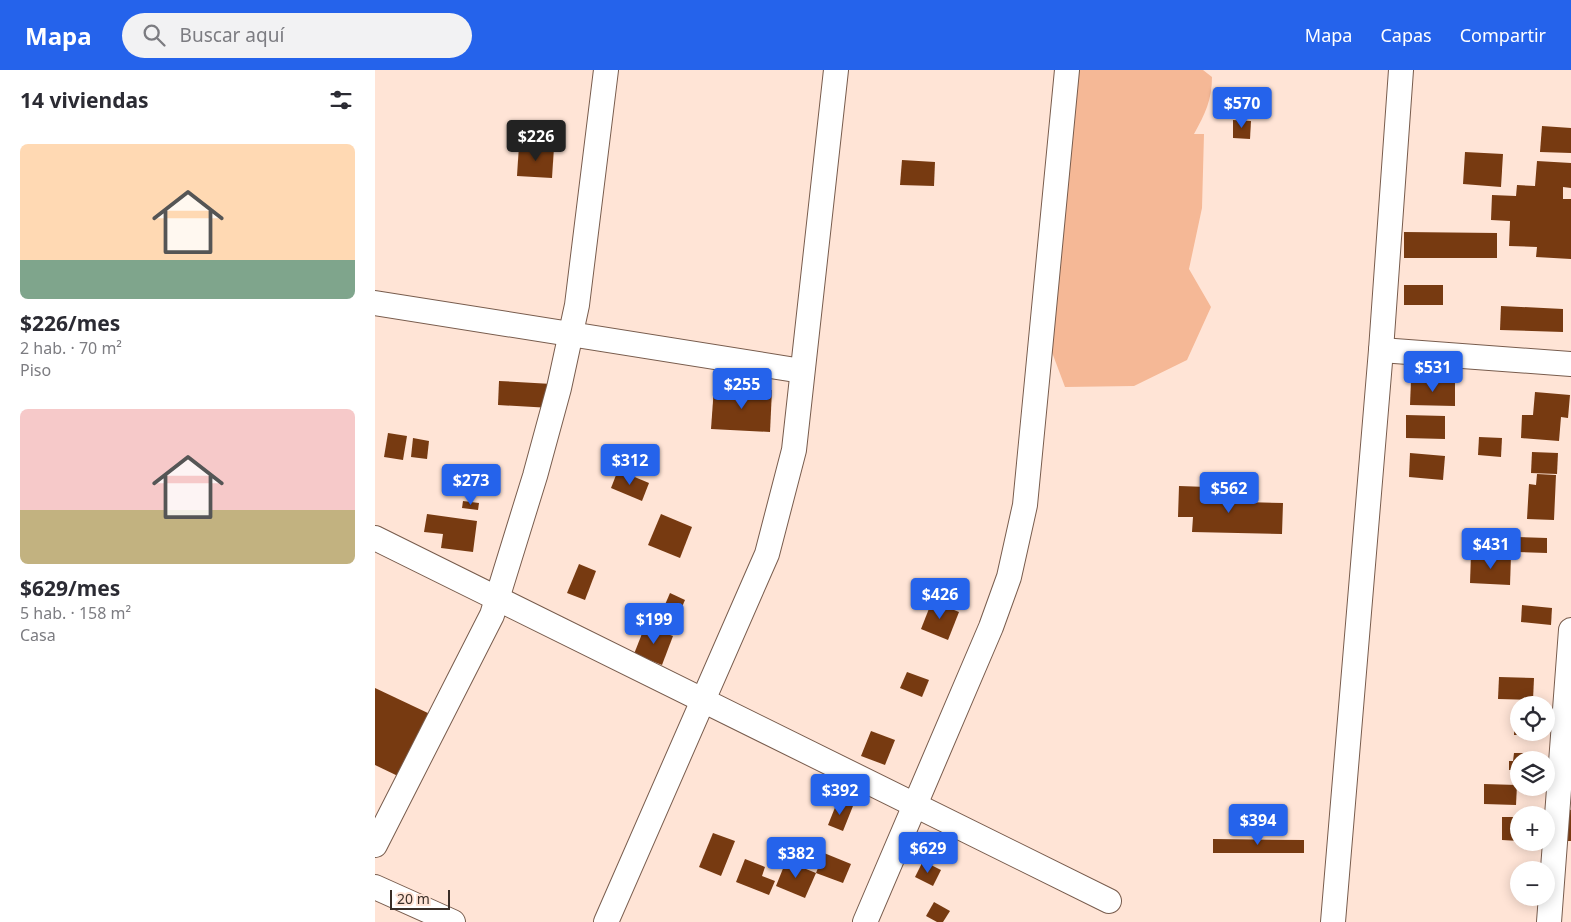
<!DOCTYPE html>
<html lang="es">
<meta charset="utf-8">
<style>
:root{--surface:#fff;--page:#f2f2f3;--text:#2b2b33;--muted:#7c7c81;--accent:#2563eb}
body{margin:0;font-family:"Noto Sans",sans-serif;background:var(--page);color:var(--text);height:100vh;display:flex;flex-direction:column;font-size:19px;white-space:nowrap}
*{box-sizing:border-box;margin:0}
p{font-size:16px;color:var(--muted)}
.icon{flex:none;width:28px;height:28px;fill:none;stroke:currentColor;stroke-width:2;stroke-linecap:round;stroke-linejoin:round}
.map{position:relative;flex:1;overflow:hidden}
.panel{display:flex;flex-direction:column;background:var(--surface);width:375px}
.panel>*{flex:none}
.controls{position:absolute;left:1135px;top:626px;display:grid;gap:10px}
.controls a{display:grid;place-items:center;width:45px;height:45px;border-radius:50%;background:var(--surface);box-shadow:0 2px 12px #0003;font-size:25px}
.scale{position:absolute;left:15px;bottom:12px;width:60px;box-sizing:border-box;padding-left:5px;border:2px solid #3a2e27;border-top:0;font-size:14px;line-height:18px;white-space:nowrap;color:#3a2e27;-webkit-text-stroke:4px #ffe4d6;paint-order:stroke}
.price{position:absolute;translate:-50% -42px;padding:0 11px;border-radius:5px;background:var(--accent);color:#fff;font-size:16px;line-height:32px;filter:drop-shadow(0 1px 2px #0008)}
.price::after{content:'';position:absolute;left:50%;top:30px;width:15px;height:11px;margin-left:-8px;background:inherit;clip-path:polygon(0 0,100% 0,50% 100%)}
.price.selected{background:#222;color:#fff}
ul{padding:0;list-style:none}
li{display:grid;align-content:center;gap:10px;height:265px;padding:0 20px}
li span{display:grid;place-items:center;height:155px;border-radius:8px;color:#555}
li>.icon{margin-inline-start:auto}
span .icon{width:90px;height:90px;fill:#fffc;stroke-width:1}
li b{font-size:21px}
h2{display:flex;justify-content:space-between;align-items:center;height:60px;padding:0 20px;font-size:21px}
header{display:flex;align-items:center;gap:30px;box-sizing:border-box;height:70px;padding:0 25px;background:var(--accent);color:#fff}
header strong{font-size:24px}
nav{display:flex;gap:28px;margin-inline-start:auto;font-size:18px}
.search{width:350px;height:45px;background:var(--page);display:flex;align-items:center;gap:12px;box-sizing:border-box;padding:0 18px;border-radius:28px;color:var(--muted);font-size:19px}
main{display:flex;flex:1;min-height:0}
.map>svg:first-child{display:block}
</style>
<header>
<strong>Mapa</strong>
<div class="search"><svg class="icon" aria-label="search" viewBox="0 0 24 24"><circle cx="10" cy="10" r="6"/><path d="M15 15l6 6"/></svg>Buscar aquí</div>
<nav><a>Mapa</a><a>Capas</a><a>Compartir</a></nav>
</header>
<main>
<section class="panel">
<h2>14 viviendas<svg class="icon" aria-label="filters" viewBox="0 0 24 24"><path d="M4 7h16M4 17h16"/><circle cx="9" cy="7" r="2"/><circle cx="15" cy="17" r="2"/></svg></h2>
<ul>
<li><span style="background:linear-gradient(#ffd9b3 75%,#7fa58c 0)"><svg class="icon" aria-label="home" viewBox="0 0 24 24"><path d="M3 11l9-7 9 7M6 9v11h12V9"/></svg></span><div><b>$226/mes</b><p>2 hab. · 70 m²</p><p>Piso</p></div></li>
<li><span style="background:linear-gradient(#f6c9c9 65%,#c2b280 0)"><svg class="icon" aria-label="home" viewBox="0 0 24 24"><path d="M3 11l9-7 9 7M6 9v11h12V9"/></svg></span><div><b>$629/mes</b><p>5 hab. · 158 m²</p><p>Casa</p></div></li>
</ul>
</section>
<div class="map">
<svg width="1196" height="852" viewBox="0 0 1196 852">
<rect width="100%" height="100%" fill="#ffe4d6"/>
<path fill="#f5b896" d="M702 0H828L837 7C837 30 830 44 819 64H829L827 138 814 199 836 237 812 290 759 316 690 317 669 261Z"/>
<g fill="#773a11">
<path d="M858 50 876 51 875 69 858 68Z"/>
<path d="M1167 56 1196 58V83L1165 82Z"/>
<path d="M144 75 179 77 177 108 142 106Z"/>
<path d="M1090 82 1128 84 1126 117 1088 114Z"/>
<path d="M527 90 560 92 559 116 525 115Z"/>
<path d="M1162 91 1196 93V118L1188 117V129H1196V189L1161 187 1162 177 1134 176 1135 151 1116 150 1117 125 1141 126 1142 115 1160 116Z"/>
<path d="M1029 162 1122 163V188H1029Z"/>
<rect x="1029" y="215" width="39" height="20"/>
<path d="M1126 236 1188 239V262L1125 260Z"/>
<path d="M1036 310 1080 311V336L1035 335Z"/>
<path d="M124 311 177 314 176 338 123 335Z"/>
<path d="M339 317 397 320 395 362 336 359Z"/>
<path d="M1160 322 1195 325 1193 348 1186 347 1184 371 1146 368 1147 345H1158Z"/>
<path d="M1031 345 1070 346V369L1031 368Z"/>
<path d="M13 363 32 366 28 390 9 387Z"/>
<path d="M1104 367 1127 368 1126 387 1103 385Z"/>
<path d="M38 368 54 371 52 389 36 387Z"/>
<path d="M1157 382 1183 383 1182 404 1156 403Z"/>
<path d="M1035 383 1070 386 1068 410 1034 407Z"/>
<path d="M243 400 274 413 267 431 236 418Z"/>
<path d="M1162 404 1181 405 1179 450 1152 449 1154 414 1161 415Z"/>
<path d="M804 416 833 417 832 431 908 433 907 464 817 462 818 447H803Z"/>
<path d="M88 431 104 433 103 440 87 438Z"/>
<path d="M52 444 102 451 98 482 66 478 68 464 49 462Z"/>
<path d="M286 444 317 457 305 488 273 475Z"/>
<path d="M1141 467 1172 468V483L1141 482Z"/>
<path d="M1096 484 1136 486 1135 515 1095 513Z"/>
<path d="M204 494 221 501 210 530 192 523Z"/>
<path d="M295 523 310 530 304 544 289 537Z"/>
<path d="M557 531 584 542 573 570 546 559Z"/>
<path d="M1147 535 1177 538 1176 555 1146 552Z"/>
<path d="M270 556 298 566 287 595 259 584Z"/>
<path d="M532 602 554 610 547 627 525 618Z"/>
<path d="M1124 607 1159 608 1158 630 1123 629Z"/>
<path d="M0 618 55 644 25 707 0 695Z"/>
<path d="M1140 639H1144V662H1161L1160 665H1139Z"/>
<path d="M496 661 520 670 510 695 486 686Z"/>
<path d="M1139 683H1164V690H1144V700H1134V691H1138Z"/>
<path d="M1109 714 1142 715 1141 735 1109 734Z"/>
<path d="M463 730 478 736 468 761 453 755Z"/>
<path d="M1193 739 1196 740V771H1192Z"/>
<path d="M1127 747H1144V771L1127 770Z"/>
<path d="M338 763 360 771 346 806 324 797Z"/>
<path d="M838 769 929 770V783H838Z"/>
<path d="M449 783 476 794 468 813 441 803Z"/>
<path d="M370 789 390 797 387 806 400 811 394 825 361 812Z"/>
<path d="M411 791 441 803 430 828 401 816Z"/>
<path d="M548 791 566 800 558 816 540 807Z"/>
<path d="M559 832 575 841 568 852H562L551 846Z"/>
</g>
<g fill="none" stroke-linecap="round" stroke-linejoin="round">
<g stroke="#785c4d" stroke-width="26">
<g id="minor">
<path d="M0 233 427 301"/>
<path d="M1006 280 1196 294"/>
<path d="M0 468 734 831"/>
<path d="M0 775 117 545 160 406 184 318 202 235 231 0"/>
<path d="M0 817 78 852"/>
<path d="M231 852 392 484 419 380 461 0"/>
<path d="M490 852 616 557 634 507 650 435 692 0"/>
<path d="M958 852 1006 280 1026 0"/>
<path d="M1174 852 1196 560"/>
</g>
</g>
<use href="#minor" stroke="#fff" stroke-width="24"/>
</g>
</svg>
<div class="controls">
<a><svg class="icon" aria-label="locate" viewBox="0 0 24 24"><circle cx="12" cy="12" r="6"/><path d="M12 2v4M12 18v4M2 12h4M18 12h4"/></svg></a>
<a><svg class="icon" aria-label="layers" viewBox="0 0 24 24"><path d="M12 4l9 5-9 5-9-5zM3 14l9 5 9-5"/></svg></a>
<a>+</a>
<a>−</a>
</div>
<div class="scale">20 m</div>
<b class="price" style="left:867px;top:59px">$570</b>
<b class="price selected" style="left:161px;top:92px">$226</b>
<b class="price" style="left:1058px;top:323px">$531</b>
<b class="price" style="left:367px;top:340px">$255</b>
<b class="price" style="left:255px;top:416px">$312</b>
<b class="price" style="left:96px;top:436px">$273</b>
<b class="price" style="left:854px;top:444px">$562</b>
<b class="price" style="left:1116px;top:500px">$431</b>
<b class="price" style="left:565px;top:550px">$426</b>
<b class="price" style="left:279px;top:575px">$199</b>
<b class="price" style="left:465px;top:746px">$392</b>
<b class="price" style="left:883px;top:776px">$394</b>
<b class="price" style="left:553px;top:804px">$629</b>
<b class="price" style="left:421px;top:809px">$382</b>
</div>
</main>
